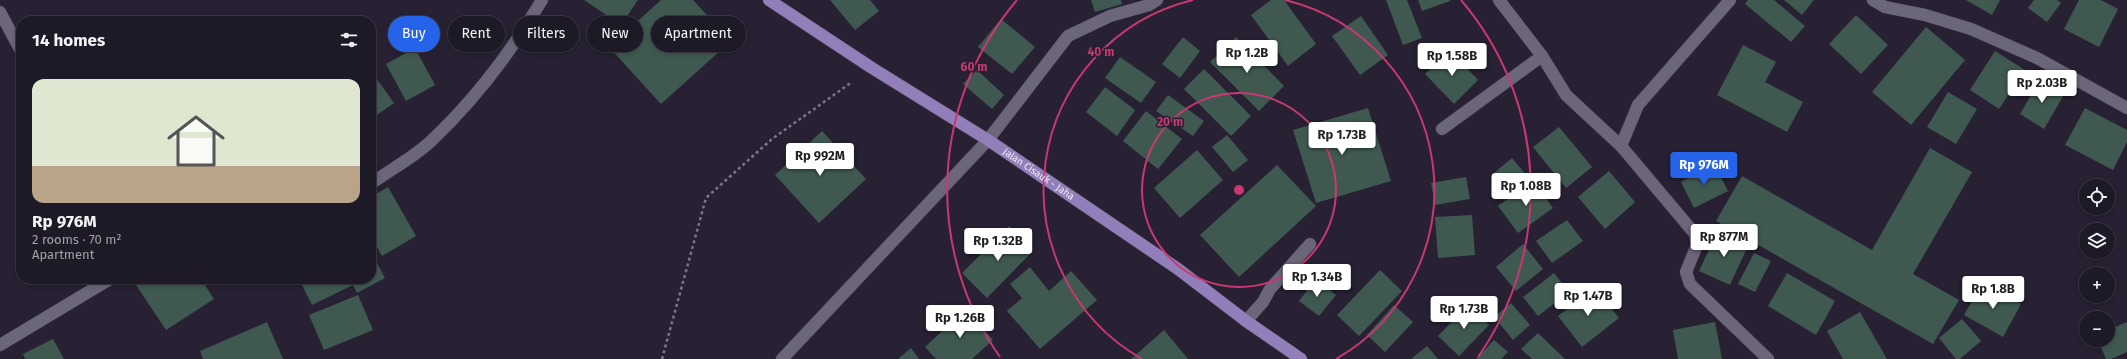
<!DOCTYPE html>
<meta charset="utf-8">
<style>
:root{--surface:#1d1926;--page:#25222e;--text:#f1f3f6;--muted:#a0a0a7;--line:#3b3843;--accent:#2563eb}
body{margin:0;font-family:"Fira Sans",sans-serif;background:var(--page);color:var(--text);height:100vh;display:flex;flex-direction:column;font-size:15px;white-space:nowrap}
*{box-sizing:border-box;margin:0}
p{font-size:13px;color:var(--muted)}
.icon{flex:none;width:22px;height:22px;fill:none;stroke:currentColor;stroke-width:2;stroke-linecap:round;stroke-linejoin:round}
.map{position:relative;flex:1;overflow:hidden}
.side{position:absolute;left:16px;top:16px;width:360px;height:268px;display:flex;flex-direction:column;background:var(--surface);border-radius:16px;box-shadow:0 2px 6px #0003,0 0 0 1px var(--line)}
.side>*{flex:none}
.guide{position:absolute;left:388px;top:16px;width:380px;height:36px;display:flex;gap:8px}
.tools{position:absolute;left:2079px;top:179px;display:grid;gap:8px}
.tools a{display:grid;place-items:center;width:36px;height:36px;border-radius:50%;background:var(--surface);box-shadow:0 2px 6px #0003,0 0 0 1px var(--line);font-size:20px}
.price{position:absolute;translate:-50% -34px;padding:0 9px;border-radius:4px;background:#fff;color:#222;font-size:13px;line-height:26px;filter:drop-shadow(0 1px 2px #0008)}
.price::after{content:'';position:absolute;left:50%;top:24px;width:12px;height:9px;margin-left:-6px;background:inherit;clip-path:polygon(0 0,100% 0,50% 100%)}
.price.current{background:var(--accent);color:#fff}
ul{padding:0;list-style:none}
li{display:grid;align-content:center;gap:8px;height:212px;padding:0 16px}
li span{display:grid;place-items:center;height:124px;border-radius:12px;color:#555}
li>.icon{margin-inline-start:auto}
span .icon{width:72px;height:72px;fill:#fffc;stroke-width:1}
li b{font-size:17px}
h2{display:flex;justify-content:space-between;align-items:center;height:48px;padding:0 16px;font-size:17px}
.pill{padding:0 14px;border-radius:18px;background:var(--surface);box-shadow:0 2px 6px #0003,0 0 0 1px var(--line);font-size:14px;line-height:36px}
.pill.current{background:var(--accent);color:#fff}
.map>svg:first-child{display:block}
</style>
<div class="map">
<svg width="2127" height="359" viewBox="0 0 2127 359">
<rect width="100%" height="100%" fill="#272133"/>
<g fill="#3f5951">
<path d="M584 0H638L621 25Z"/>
<path d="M661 0H693L731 41 661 104 609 47Z"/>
<path d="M830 0H870L879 11 855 30Z"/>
<path d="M1091 0H1121L1122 4 1095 12Z"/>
<path d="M1271 0H1284L1316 44 1288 66 1251 15Z"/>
<path d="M1386 0H1407L1422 38 1403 45Z"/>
<path d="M1418 0H1450V1L1422 11Z"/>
<path d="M1748 0H1774L1805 26 1791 42 1745 4Z"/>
<path d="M1784 0H1814L1802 15Z"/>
<path d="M1966 0H2000L1992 15Z"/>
<path d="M2034 0H2057L2061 3 2047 22 2028 8Z"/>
<path d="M2079 0H2101L2118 9 2099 47 2064 29Z"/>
<path d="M1856 15 1888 45 1861 74 1829 44Z"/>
<path d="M1361 16 1388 55 1360 75 1332 36Z"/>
<path d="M1001 19 1035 47 1012 74 978 47Z"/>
<path d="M1926 27 1965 60 1911 125 1872 92Z"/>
<path d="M1183 37 1200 51 1180 78 1162 64Z"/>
<path d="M1236 37 1284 86 1259 111 1210 62Z"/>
<path d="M1743 45 1776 62 1765 82 1803 102 1787 132 1717 95Z"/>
<path d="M415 48 435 85 406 101 386 64Z"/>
<path d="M1450 50 1478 80 1454 104 1425 74Z"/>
<path d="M1995 51 2025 70 1999 109 1970 90Z"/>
<path d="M1120 57 1156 82 1141 103 1105 78Z"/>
<path d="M1204 69 1251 116 1231 136 1184 89Z"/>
<path d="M977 70 1004 95 992 109 963 84Z"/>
<path d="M371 71 394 103 371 119Z"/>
<path d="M2041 78 2065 93 2044 129 2020 114Z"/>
<path d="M1105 87 1135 110 1117 136 1086 112Z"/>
<path d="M1948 92 1977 109 1956 144 1927 127Z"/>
<path d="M1168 95 1204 121 1193 136 1156 111Z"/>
<path d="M1368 108 1391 181 1316 203 1293 130Z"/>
<path d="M2085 108 2127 130V142L2113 170 2065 145Z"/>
<path d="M1146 111 1182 139 1158 169 1123 141Z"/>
<path d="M1559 127 1592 167 1566 188 1533 147Z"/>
<path d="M822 131 866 179 819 223 775 175Z"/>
<path d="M1227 135 1248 160 1233 172 1212 147Z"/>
<path d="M1930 148 1972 172 1913 274 1959 300 1933 344 1716 221 1742 176 1872 250Z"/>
<path d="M1197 150 1223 180 1180 218 1154 188Z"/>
<path d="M1512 158 1527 176 1509 191 1494 173Z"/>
<path d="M1277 165 1316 206 1239 277 1200 235Z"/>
<path d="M1715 165 1728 191 1694 208 1681 182Z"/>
<path d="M1609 171 1635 202 1605 229 1578 197Z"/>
<path d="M1466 177 1470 199 1435 205 1431 183Z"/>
<path d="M1533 181 1553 208 1518 233 1498 206Z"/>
<path d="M388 187 416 236 382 256 371 236V197Z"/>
<path d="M1472 215 1475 255 1438 258 1435 217Z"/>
<path d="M1567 220 1583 241 1552 263 1536 241Z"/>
<path d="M1009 226 1033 251 987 298 962 273Z"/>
<path d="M1717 232 1748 246 1730 285 1699 271Z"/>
<path d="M1523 244 1543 269 1516 291 1496 267Z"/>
<path d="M371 252 385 278 357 293 353 285 312 305 299 279H371Z"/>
<path d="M1754 253 1771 261 1755 292 1738 284Z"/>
<path d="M1030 267 1049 291 1071 271 1097 300 1040 349 1007 311 1022 298 1010 284Z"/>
<path d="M1380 270 1402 291 1359 336 1337 315Z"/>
<path d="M1554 273 1569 292 1538 316 1523 297Z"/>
<path d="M1787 273 1835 301 1816 335 1768 306Z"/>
<path d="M144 279H201L214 299 166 330 136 285Z"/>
<path d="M1316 279 1336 295 1319 316 1299 301Z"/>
<path d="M1983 282 2021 304 2003 337 1964 315Z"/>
<path d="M1595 288 1619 318 1582 347 1558 316Z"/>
<path d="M358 295 373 330 324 350 309 315Z"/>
<path d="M1511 303 1530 325 1513 340 1494 317Z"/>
<path d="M1394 305 1413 322 1385 352 1367 335Z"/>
<path d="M1468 305 1489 325 1459 356 1438 336Z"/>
<path d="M966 309 993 340 972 359H936L925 347Z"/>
<path d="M1860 312 1887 359H1843L1827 331Z"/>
<path d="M1962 319 1981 341 1960 359H1956L1939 338Z"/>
<path d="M267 322 283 359H203L200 351Z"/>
<path d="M1715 322 1722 359H1678L1673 330Z"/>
<path d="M2127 322V352L2111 359H2106L2098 340H2108V330Z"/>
<path d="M1164 330 1188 359H1131Z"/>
<path d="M1538 333 1565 359H1532L1521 349Z"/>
<path d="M53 339 64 359H25L23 354Z"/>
<path d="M1494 340 1508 352 1501 359H1476Z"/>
<path d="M1427 346 1438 359H1411Z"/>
<path d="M911 348 919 359H898Z"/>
</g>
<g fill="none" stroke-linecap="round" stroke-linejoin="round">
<g stroke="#413c4c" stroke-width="13">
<path id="lane" d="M782 359 988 140"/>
</g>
<g stroke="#413c4c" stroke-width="13">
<g id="street">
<path d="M1499 0 1542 56 1566 95 1621 146 1638 105 1730 0"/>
<path d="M1873 0 1885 7 1925 15 1971 29 2037 58 2127 108"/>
<path d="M0 12 21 51"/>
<path d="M1442 129 1542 56"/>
<path d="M988 140 1068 36 1110 16 1149 5 1157 0"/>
<path d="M1621 146 1695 234 1697 245 1686 272 1690 284 1768 359"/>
<path d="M371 181H375C393 168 414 157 430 142 474 101 511 52 542 0"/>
<path d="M1246 321 1263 302 1270 289 1310 244"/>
<path d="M0 345 110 279"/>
</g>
</g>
<g stroke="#413c4c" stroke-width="13">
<g id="primary">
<path id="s1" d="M769 0 872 68 988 140 1178 269 1246 321 1301 359"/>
</g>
</g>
<path stroke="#7b7786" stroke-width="2.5" stroke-dasharray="3 3" stroke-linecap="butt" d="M662 359 706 198 772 139 852 82"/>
<use href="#lane" stroke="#6c667b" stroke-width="12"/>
<use href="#street" stroke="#6c667b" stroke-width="12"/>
<use href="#primary" stroke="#927eb8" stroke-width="12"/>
</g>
<g fill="none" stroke="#c93873" stroke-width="2">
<circle cx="1239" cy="190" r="97"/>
<path d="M1142 359A195 195 0 0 1 1193 0M1285 0A195 195 0 0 1 1336 359"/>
<path d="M1000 357A292 292 0 0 1 1017 0M1461 0A292 292 0 0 1 1478 357"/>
</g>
<g text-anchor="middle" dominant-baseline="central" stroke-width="3" stroke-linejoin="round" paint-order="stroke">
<g font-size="10" fill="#efecf8" stroke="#272133">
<text stroke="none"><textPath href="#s1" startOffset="321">Jalan Cisauk - Jaha</textPath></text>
</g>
</g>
<circle cx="1239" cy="190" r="6" fill="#c93873" stroke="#272133" stroke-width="2"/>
<g font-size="12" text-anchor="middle" font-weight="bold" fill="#c93873" stroke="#272133" stroke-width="3" stroke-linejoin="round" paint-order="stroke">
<text x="1101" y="56">40 m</text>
<text x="974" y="71">60 m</text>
<text x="1170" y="126">20 m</text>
</g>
</svg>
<div class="tools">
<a><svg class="icon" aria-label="locate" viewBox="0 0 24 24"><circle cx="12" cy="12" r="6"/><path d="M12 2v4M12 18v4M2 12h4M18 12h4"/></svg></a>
<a><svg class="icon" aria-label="layers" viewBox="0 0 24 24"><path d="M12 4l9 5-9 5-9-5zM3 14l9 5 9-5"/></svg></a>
<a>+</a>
<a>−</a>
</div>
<b class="price" style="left:1247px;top:74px">Rp 1.2B</b>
<b class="price" style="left:1452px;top:77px">Rp 1.58B</b>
<b class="price" style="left:2042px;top:104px">Rp 2.03B</b>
<b class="price" style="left:1342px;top:156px">Rp 1.73B</b>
<b class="price" style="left:820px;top:177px">Rp 992M</b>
<b class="price current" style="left:1704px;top:186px">Rp 976M</b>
<b class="price" style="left:1526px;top:207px">Rp 1.08B</b>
<b class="price" style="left:1724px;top:258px">Rp 877M</b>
<b class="price" style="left:998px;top:262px">Rp 1.32B</b>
<b class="price" style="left:1317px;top:298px">Rp 1.34B</b>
<b class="price" style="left:1993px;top:310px">Rp 1.8B</b>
<b class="price" style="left:1588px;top:317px">Rp 1.47B</b>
<b class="price" style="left:1464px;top:330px">Rp 1.73B</b>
<b class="price" style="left:960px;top:339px">Rp 1.26B</b>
<div class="guide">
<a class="pill current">Buy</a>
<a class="pill">Rent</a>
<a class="pill">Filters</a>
<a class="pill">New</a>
<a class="pill">Apartment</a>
</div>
<section class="side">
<h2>14 homes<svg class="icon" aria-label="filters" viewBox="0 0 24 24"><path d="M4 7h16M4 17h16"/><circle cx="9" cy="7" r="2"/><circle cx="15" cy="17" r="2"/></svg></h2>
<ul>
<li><span style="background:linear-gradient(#dfe7d0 70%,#b9a48a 0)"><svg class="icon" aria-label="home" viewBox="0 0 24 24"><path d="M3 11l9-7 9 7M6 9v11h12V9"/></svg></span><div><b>Rp 976M</b><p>2 rooms · 70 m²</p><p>Apartment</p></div></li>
</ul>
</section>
</div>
